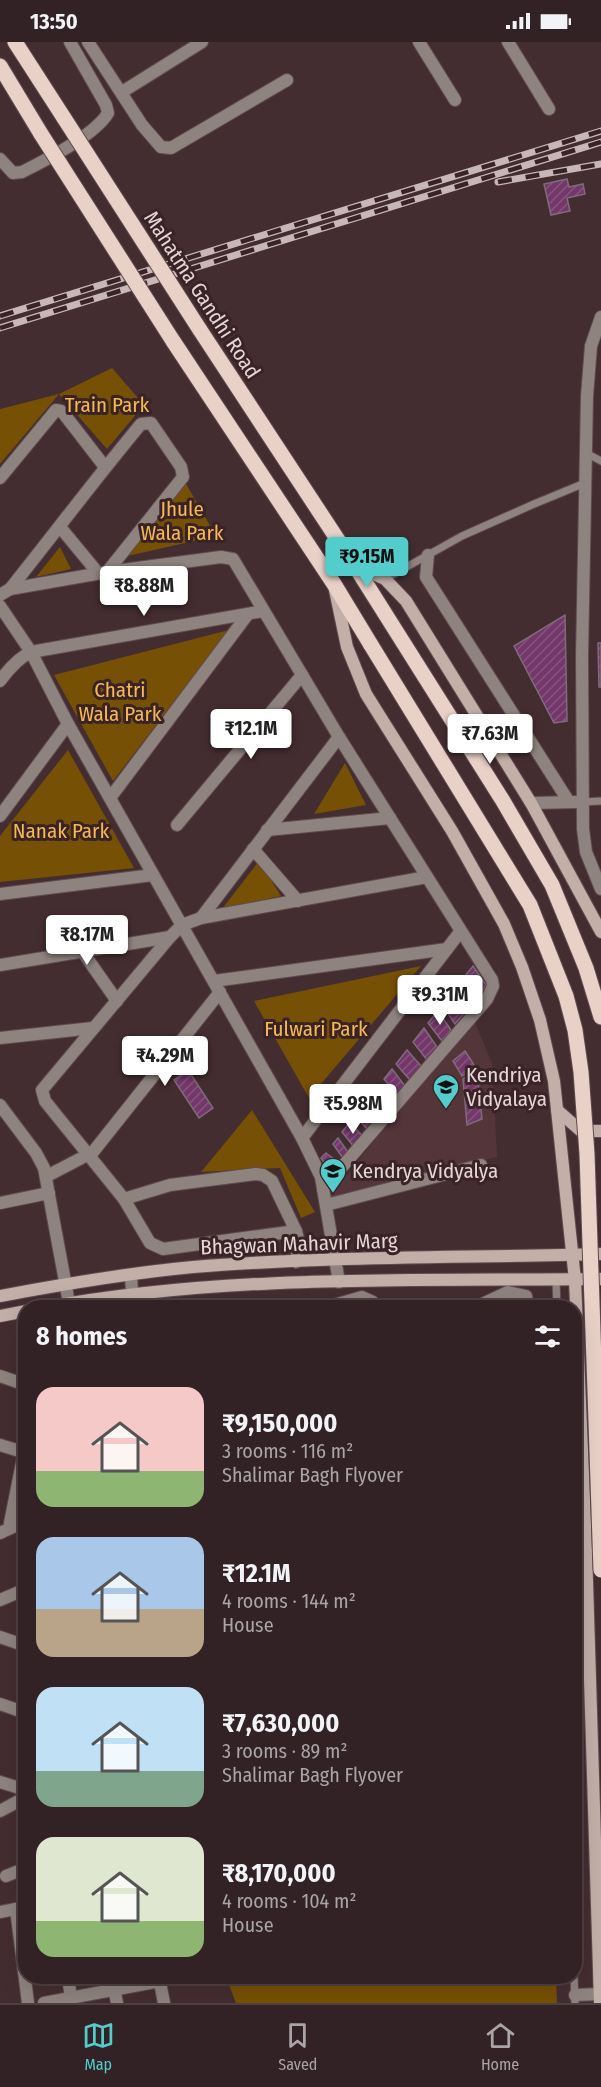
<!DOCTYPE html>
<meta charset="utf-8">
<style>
:root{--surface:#332225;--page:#3e2f32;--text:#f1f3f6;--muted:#a9a4a7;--line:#4e3f42;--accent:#52cdcc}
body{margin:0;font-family:"Fira Sans Condensed",sans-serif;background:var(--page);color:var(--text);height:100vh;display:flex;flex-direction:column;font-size:22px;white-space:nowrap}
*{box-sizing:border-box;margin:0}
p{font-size:20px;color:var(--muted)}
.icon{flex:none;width:33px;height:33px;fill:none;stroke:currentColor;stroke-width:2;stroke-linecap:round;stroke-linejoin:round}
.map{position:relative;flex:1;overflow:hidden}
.panel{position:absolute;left:18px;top:1258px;width:564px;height:684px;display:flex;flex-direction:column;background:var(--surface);border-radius:24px;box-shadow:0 6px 24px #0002,0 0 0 2px var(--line)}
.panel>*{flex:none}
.price{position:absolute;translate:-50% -51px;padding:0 14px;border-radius:6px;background:#fff;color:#222;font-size:20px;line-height:39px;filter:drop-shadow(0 2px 3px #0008)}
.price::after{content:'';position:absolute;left:50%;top:36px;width:18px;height:14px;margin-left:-9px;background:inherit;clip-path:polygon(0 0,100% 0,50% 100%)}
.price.on{background:var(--accent);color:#111}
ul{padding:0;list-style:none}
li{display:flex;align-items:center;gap:18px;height:150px;padding:0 18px}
li span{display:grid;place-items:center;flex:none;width:168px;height:120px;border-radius:18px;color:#555}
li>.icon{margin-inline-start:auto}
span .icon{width:72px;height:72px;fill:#fffc;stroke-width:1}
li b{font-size:26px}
h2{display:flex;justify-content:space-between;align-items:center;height:72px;padding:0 18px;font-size:26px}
.status{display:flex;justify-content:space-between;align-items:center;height:42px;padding:0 30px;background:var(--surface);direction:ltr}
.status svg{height:16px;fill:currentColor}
.tabs{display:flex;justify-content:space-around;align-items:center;height:84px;border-top:2px solid var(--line);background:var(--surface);font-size:16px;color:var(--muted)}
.tabs a{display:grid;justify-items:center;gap:3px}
.tabs .on{color:var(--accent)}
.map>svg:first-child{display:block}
</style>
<div class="status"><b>13:50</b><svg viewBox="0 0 49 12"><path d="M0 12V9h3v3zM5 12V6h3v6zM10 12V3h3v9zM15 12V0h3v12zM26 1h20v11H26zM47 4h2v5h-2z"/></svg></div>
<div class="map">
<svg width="601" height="1961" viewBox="0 0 601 1961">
<defs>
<pattern id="building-hatch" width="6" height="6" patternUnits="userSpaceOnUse" patternTransform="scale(1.5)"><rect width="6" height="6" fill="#73376a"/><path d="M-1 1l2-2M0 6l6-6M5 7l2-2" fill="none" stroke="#87537f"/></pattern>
</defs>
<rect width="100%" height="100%" fill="#442d31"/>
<path fill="#53353a" d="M472 974 492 1021 497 1115 329 1156Z"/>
<g fill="#765004">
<path d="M112 326 144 363 107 407 59 352 0 422V367L59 352Z"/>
<path d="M185 440 216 494 123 515Z"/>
<path d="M60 505 71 527 36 535Z"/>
<path d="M229 588 113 739 54 633Z"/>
<path d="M68 708 134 826 0 840V794Z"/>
<path d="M345 721 366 763 314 772Z"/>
<path d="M259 819 281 854 222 867Z"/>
<path d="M421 924 309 1056 254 959Z"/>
<path d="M252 1068 315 1170 301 1176 280 1126 201 1130Z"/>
<path d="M226 1935H556L557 1961H236Z"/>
</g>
<g fill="url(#building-hatch)" stroke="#7f6b7b" stroke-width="1.5">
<path d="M567 137 569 145 583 142 585 152 567 156 570 169 551 173 544 142Z"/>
<path d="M565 573 567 679 554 681 514 604Z"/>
<path d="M598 601H601V645H599Z"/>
<path d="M473 924 486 943 480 952 465 934Z"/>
<path d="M461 939 475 958 469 966 454 948Z"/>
<path d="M451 952 465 970 455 982 442 963Z"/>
<path d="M438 969 451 988 442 999 428 981Z"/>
<path d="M424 986 437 1005 427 1018 413 1000Z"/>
<path d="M407 1008 421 1024 410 1038 396 1022Z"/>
<path d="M465 1009 476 1026 462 1034 453 1019Z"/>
<path d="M392 1027 405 1044 398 1054 384 1037Z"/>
<path d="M188 1028 213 1066 199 1076 174 1038Z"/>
<path d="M477 1028 482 1077 467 1083 463 1037Z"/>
<path d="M378 1044 392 1060 384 1071 370 1055Z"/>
<path d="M365 1060 379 1076 369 1089 355 1074Z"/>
<path d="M350 1080 364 1096 355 1106 342 1090Z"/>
<path d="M338 1096 350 1113 345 1119 333 1102Z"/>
<path d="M326 1111 342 1123 333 1134 321 1116Z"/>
</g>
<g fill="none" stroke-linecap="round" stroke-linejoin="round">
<g stroke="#614b4f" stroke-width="9">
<g id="lane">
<path d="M586 411 601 419"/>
<path d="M385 537 462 494 534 462 585 441"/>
<path d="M583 760 601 759"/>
<path d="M556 1238 557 1266"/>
<path d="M574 1935 575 1961"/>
</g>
</g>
<g stroke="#614b4f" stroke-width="14">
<g id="street">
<path d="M88 0 142 83 161 105 171 106 287 38"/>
<path d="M419 0 455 58"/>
<path d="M508 0 549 67"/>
<path d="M122 50 202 0"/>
<path d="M0 117 13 131 22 130C46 118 95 93 108 71L106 63 70 0"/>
<path d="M601 275 591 304 587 354 582 614 583 787 586 810 601 847"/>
<path d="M0 436 56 368 61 369 64 372 105 425"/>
<path d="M60 485 98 531"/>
<path d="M428 513 426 535 569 760"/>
<path d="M10 547 107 530 221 515 233 517 339 695 492 938 493 944 487 957 323 1147"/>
<path d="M0 553 10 547C54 492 96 436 141 382L151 381 181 425 183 435 107 530"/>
<path d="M0 564 31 610 68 682 302 1096 321 1135 339 1240"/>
<path d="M0 639C8 628 18 616 31 610L263 569"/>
<path d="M110 756 248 572"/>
<path d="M531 761 576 760"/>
<path d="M0 774 68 682"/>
<path d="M177 783 302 633"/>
<path d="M267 788 390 776"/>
<path d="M253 807 298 859"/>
<path d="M0 852 153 833"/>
<path d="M201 876 339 695"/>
<path d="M82 909 117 959"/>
<path d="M0 923 170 895"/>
<path d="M214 939 447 907"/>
<path d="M0 996 93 986"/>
<path d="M0 1063 36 1111 44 1126 69 1261"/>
<path d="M302 1096 460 890"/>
<path d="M47 1134 93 1110 220 950"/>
<path d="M124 1157 170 1143 256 1132 263 1133 272 1139 296 1189 299 1201 296 1220"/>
<path d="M0 1161 49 1151"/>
<path d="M326 1163 481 1123"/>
<path d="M296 1189 163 1207 150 1201 124 1157 45 1059 42 1048 170 895 182 883 201 876 427 835"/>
<path d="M131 1234 133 1266"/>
<path d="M324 1266 362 1255 373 1260 375 1266"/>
<path d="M474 1266 508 1250 526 1254 528 1266"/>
<path d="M0 1334 26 1343"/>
<path d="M0 1403 26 1411"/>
<path d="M10 1481 24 1411"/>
<path d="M0 1491 26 1479"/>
<path d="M0 1558 26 1547"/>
<path d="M0 1595 26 1604"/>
<path d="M0 1662 26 1671"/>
<path d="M0 1740 26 1748"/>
<path d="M0 1769 26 1755"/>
<path d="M6 1834 26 1826"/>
<path d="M16 1867 28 1961"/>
<path d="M0 1870 26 1865"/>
<path d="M68 1935 71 1956"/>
<path d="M112 1935 117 1961"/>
<path d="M159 1935 164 1961"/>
<path d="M575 1953 600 1952"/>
<path d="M44 1961 160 1939"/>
</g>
</g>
<g stroke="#614b4f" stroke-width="14">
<g id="secondary">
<path d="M355 524 385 537 406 559 531 761 601 890"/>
<path d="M335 548 347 605 366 652 452 789 504 882 522 925 540 978 554 1039 575 1238 586 1507 600 1961"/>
<path d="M557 1068 581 1089H601"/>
<path d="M0 1254C64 1242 128 1231 193 1225 328 1214 465 1216 601 1212"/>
<path d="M42 1266C225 1232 415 1239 601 1237"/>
<path d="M0 1274 26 1269"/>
</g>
</g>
<g stroke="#614b4f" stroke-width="17">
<g id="primary">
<path d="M15 0 64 76"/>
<path d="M0 24 41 92"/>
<path d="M200 288 355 524 503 759 552 843 586 926 601 975"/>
<path d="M173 299 334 542 371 603"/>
</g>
</g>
<use href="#lane" stroke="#8e837e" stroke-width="7"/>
<use href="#street" stroke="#8e837e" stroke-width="12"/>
<use href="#secondary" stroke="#c1afa8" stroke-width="12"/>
<use href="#primary" stroke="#e9d1c8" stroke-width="15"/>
<g stroke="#c7b7b9" stroke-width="7">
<g id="rail">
<path d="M498 140 601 122"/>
<path d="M0 274 601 89"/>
<path d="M0 286 601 100"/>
</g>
</g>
<use href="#rail" stroke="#3a2327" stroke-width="4.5" stroke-dasharray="14" stroke-linecap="butt"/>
<g stroke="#614b4f" stroke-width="17" stroke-linecap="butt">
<g id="primary-bridge">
<path d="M64 76 200 288"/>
<path d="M41 92 173 299"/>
<path d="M371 603 530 863 566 954 575 988 581 1030 587 1112 601 1528"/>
</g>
</g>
<use href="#primary-bridge" stroke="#e9d1c8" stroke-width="15"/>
</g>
<defs>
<g id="school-pin" transform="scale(1.35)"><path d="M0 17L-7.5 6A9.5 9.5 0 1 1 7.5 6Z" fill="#52cdcc" stroke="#3a2327"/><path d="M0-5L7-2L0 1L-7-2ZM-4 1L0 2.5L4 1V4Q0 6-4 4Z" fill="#111"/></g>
</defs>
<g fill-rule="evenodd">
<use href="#school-pin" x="446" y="1045"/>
<use href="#school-pin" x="333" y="1129"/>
</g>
<g text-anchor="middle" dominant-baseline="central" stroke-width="6" stroke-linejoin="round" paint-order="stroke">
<g font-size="21" fill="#e4d5d7" stroke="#3a2327">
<text transform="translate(202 253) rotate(57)">Mahatma Gandhi Road</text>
<text transform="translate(299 1202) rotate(-2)">Bhagwan Mahavir Marg</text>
</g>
<g font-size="21" fill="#f6b851" stroke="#3a2327">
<text x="107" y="363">Train Park</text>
<text x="182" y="467">Jhule<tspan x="182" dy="24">Wala Park</tspan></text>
<text x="120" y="648">Chatri<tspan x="120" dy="24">Wala Park</tspan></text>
<text x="61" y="789">Nanak Park</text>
<text x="316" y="987">Fulwari Park</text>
</g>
<g font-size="21" fill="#e4d5d7" stroke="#3a2327" text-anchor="start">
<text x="466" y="1033">Kendriya<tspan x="466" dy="24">Vidyalaya</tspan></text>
<text x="352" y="1129">Kendrya Vidyalya</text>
</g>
</g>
</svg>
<b class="price on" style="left:367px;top:546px">₹9.15M</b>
<b class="price" style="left:144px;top:575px">₹8.88M</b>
<b class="price" style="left:251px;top:718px">₹12.1M</b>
<b class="price" style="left:490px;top:723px">₹7.63M</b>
<b class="price" style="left:87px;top:924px">₹8.17M</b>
<b class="price" style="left:440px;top:984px">₹9.31M</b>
<b class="price" style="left:165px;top:1045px">₹4.29M</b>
<b class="price" style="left:353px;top:1093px">₹5.98M</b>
<section class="panel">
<h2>8 homes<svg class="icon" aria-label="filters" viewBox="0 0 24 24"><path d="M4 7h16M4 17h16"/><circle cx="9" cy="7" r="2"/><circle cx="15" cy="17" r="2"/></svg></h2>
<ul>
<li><span style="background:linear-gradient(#f6c9c9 70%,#8fb573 0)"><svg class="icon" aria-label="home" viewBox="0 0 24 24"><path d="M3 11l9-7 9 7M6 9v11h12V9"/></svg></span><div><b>₹9,150,000</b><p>3 rooms · 116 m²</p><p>Shalimar Bagh Flyover</p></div></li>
<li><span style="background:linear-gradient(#a9c7e8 60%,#b9a48a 0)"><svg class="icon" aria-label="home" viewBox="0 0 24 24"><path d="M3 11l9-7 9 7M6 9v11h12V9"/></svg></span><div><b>₹12.1M</b><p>4 rooms · 144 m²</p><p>House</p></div></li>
<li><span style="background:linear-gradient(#bfe0f5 70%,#7fa58c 0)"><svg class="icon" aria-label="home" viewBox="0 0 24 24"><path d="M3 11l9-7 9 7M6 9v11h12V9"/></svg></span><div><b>₹7,630,000</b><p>3 rooms · 89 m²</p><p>Shalimar Bagh Flyover</p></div></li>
<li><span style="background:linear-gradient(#dfe7d0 70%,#8fb573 0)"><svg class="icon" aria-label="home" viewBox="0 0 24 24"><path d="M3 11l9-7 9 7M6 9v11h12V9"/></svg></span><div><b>₹8,170,000</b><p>4 rooms · 104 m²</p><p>House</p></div></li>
</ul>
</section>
</div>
<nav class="tabs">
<a class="on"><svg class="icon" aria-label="map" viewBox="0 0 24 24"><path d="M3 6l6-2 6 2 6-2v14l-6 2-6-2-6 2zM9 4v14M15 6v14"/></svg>Map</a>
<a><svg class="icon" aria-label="saved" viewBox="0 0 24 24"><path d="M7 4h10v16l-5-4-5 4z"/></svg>Saved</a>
<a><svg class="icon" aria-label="home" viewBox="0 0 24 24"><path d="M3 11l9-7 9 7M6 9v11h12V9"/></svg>Home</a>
</nav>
